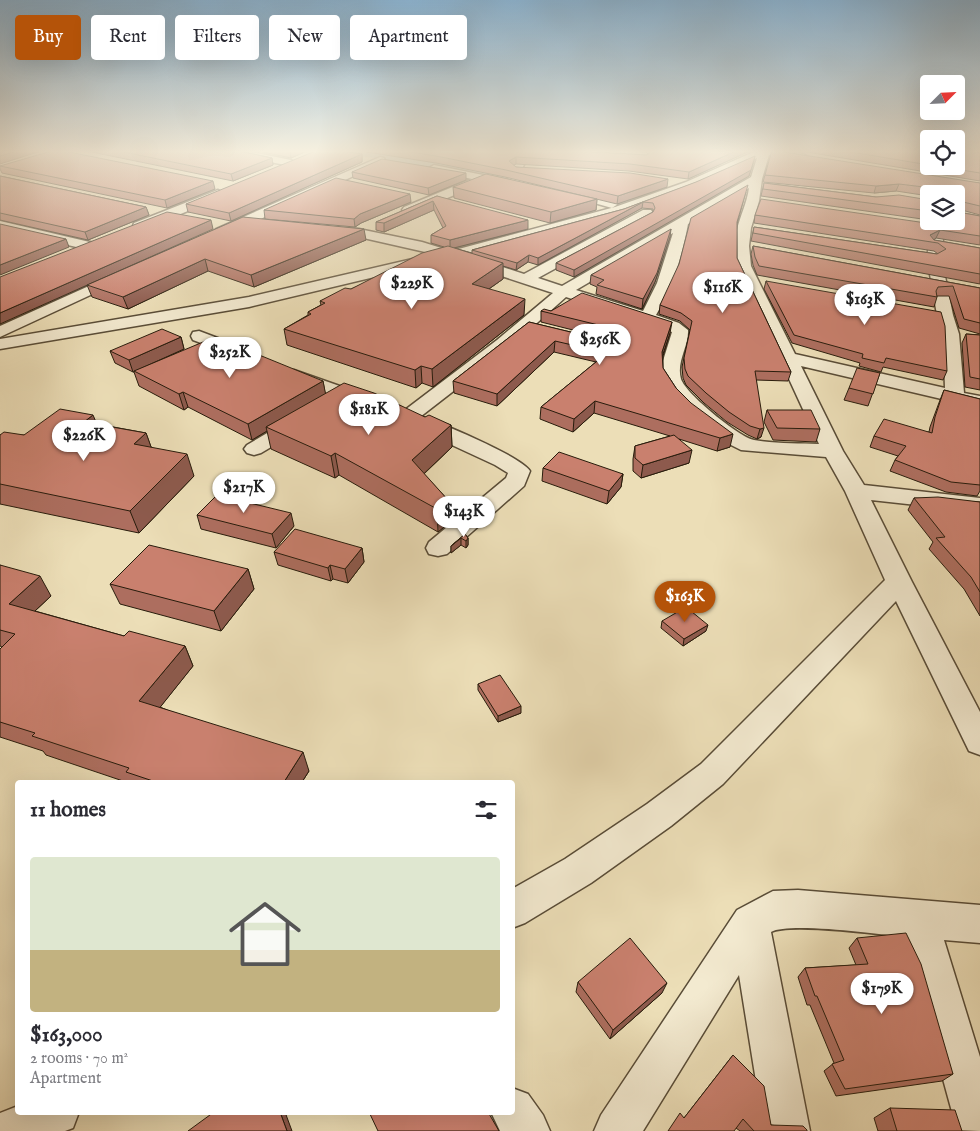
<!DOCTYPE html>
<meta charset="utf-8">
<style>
:root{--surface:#fff;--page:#f7f7f7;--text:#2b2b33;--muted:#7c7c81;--accent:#b45309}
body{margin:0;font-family:"IM FELL English",serif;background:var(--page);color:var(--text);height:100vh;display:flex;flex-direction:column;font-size:19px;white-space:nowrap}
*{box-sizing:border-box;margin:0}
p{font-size:16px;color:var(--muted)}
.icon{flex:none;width:28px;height:28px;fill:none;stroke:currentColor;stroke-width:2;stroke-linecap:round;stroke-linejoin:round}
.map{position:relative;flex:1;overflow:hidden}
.details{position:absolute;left:15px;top:780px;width:500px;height:335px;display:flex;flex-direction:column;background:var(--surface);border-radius:5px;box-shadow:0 5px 20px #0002}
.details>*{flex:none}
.guide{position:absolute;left:15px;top:15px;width:500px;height:45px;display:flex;gap:10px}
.needle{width:32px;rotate:66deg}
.fabs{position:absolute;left:920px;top:75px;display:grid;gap:10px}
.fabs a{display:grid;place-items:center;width:45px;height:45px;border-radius:5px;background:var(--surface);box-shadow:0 5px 20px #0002;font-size:25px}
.price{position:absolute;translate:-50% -42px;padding:0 11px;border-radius:18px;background:#fff;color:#222;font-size:16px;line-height:32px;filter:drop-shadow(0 1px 2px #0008)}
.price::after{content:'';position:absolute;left:50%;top:30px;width:15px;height:11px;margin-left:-8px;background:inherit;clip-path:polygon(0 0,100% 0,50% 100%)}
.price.active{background:var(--accent);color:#fff}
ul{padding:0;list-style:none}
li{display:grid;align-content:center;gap:10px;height:265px;padding:0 15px}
li span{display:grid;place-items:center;height:155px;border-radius:5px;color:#555}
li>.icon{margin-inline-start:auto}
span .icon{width:90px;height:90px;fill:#fffc;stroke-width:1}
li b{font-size:21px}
h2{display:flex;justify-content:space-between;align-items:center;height:60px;padding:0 15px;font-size:21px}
.chip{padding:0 18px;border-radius:5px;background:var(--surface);box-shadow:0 5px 20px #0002;font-size:18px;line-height:45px}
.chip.active{background:var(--accent);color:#fff}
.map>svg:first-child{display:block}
</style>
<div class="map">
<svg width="980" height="1131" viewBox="0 0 980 1131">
<rect width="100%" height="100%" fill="#ecdeb7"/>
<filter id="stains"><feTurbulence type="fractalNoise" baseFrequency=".004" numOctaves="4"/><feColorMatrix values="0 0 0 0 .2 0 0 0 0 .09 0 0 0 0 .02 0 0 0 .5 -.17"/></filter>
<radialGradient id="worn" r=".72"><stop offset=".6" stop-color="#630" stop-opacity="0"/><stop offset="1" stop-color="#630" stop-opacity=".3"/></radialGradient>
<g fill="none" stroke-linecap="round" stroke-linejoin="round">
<path fill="#9fb9ba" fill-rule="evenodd" d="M339 150C405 150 472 168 537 181L543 185 537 189 447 170 344 153Z"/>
<g stroke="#594c37" stroke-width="3">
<g id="minor">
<path d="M217 150H241L291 160 296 163 291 166 222 153Z"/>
<path d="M521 150H531L519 175 616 201 618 204 612 208 509 179 507 177Z"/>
<path d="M758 150C771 150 800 149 810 158L805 161 769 155 762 179 759 201 751 228 749 246 751 266 795 354 945 388 943 334 937 315 927 257 933 221H945L941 257 953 315 959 334 964 393 980 396V408L801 366 843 451 864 485 980 498V512L871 500 912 582 980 712V755L969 751 896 601 723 784 671 826 591 883 525 923 512 928V889L565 859 647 804 701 764 885 580 845 491 826 457 741 450 727 443 690 414 675 399 663 379 662 364 672 332 566 297 509 348 420 417C440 422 520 456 530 471L524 486 447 554 438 556 429 554 426 548 429 542 506 478 508 473 495 465 413 427 411 422 401 421 398 417 401 413 497 340 553 293 450 259 249 307 0 349V339L249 297 434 254 359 237 326 233 324 230 326 227 359 229 422 242 451 251 615 207 686 182ZM757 158 751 177 562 286 538 278 651 216 653 213 651 210H643L524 274 466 255 623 213 694 186ZM749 188C747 203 740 216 737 230 735 242 736 254 737 266L819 444C798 443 775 444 754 440 739 437 686 394 681 379 676 362 689 346 688 330L679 323 656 315C673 287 682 256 688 224ZM673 233 657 283 643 311 576 290Z"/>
<path d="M380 157 384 158 385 160 384 162 226 235H216L214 232 216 229Z"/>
<path d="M434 165 512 181 518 184 512 187 485 182 412 213H404L402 210 404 207 472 179 430 170 429 168Z"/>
<path d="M218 190 224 194 222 197 144 229H134L133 226 134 223Z"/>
<path d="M0 221 94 243 96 246 89 250 0 229Z"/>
<path d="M120 272 125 273 127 276 125 279 0 337V326Z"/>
<path d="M199 331 244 348 247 352 244 356 238 357 193 340 191 336 193 332Z"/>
<path d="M294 370 371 397 374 401 371 405 364 407 357 405 288 379 285 375 288 371Z"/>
<path d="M298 417 305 419 308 423 305 427 261 453 254 455 247 453 244 449 247 445 291 419Z"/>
<path d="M798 890 980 905V943L944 940 980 1057V1131L957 1130 904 937C879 934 789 922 771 932L810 1131H764L739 975 643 1131H594L601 1115 737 910 773 891Z"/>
<path d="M512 1088 528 1094 543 1115 550 1131H500L491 1112H512Z"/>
<path d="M18 1106V1112H79L73 1128 65 1131H0V1113Z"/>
</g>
</g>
<use href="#minor" fill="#f3ead0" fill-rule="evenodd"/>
</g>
<g fill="#ad6e5f" stroke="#281c0c">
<path d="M82 150H234L272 158 273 165 233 181Z"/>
<path d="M253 150H309L291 158Z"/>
<path d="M354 150H555L647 155 648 154 646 152 616 150H752L688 179 629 171 516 164 514 165 516 167 667 187 617 204 505 177 436 163Z"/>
<path d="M795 150H929V166H956L980 153V181Z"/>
<path d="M362 154V162L231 221 188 212 186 204Z"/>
<path d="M754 161 749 176 574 277 556 270V263L653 212V209L642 208 538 265 528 262 516 270 503 266V279L489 289 524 315 433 387 422 383 416 388 287 345 284 329 308 315V312L321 305 320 301 351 289 444 247 431 243V235L443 228 434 210 384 232 376 230V222L437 196 528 229 454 248 472 253V250L624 209Z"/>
<path d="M0 166 215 189 167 208 2 173 0 169Z"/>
<path d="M352 172 466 180 429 195 353 178Z"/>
<path d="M765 175 980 183V215L958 209V212L980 216V245L936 238 934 240 980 248V284L751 241 754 227 937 254H938L934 251 754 223 755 215 940 225 941 224 937 221H956V194H929V196L896 191 874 193 763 182Z"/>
<path d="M0 176 146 207 149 215 88 240 0 220Z"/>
<path d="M764 183 876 197 929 200V220L761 196Z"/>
<path d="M453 187 597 199 596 210 550 223 454 198Z"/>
<path d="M746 192 737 224V258L791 372 788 381 756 380 761 437 757 439 748 435 727 422 704 403 686 385 683 378 682 367 690 330 680 321 659 314 660 305Z"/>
<path d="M411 202 361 223 355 227 265 219 264 210Z"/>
<path d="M243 217 366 240 254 287 208 271 128 309 92 297 87 285Z"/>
<path d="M670 237 655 282 642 309 596 294 597 287 590 284 591 275Z"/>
<path d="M753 246 980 288V334L959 328 949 296H937V297L934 307 757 275 753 265 751 254Z"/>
<path d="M766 281 947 371 943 380 883 367 881 372 859 366 860 363 792 343 764 289Z"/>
<path d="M541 311H551L670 333 663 356V368L676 388 730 447 717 451 679 439 689 463 641 478 633 471V459L635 446 670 436 594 413 573 432 540 419 541 407 596 362 554 352 497 406 454 393 453 381 529 322 612 342 617 341 541 322Z"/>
<path d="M966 334 980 335V390L965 387 962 343Z"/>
<path d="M181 337 184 349 151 364 323 381 325 393 425 417 451 425 452 447 424 474 448 500 449 523 438 532 339 475 335 478 271 449 267 431 252 440 188 407 184 410 139 386 134 372H133L115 363 110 351Z"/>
<path d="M880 373 868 406 844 400 849 388Z"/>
<path d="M944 390 980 399V491L977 496 946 492 890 471 895 460 898 456 870 447 874 436 929 432 930 427 940 400Z"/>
<path d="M767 410 820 429 816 442 773 440 764 422Z"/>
<path d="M97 424 146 433 151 447 194 476 139 533 0 504V435H24Z"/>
<path d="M543 468 623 474 621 487 607 504 542 481Z"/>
<path d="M914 498 980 502V616L964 589 929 549 933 542 908 510Z"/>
<path d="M197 515 294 526 276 548 201 529Z"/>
<path d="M465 534 468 538V545L466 548 461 545 451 553V546Z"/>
<path d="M362 548 364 562 348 583 333 579 331 581 278 565 274 552Z"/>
<path d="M0 565 51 596 35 611 124 636 185 646 193 666 160 707 309 771 302 782H126L46 755 43 751 0 737V649L2 647 0 646Z"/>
<path d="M248 569 254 589 221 631 120 604 110 584Z"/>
<path d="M662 621 706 631 683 646 661 628Z"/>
<path d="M478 684 521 713 498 722 478 690Z"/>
<path d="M857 938 953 1074 942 1081 836 1096 824 1071 834 1063 810 1005H807L798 977 805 968 856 965 849 948Z"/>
<path d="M578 982 662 993 610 1039 576 992Z"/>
<path d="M733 1055 771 1125 807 1131H740L736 1128 684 1118Z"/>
<path d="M890 1108 962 1131H878L874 1118Z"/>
</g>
<g fill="#8d5a4d" stroke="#281c0c">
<path d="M19 150H44L0 164V156Z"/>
<path d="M291 150H309L291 158 290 151Z"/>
<path d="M738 150H752L688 179 689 172Z"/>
<path d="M362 154V162L231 221 229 213Z"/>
<path d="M755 156 749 176 574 277V270Z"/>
<path d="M516 157V164L509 168V161Z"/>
<path d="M272 158 273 165 233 181 231 174Z"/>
<path d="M466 173V180L429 195 428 188Z"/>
<path d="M668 179 667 187 617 204 618 196Z"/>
<path d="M213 181 215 189 167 208 165 200Z"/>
<path d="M899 184 896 191 874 193 876 186Z"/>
<path d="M410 194 411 202 361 223 355 227 354 219 360 214Z"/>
<path d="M597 199 596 210 550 223 551 212Z"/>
<path d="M433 201 434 210 384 232V223Z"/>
<path d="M643 202 642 208 538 265V258Z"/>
<path d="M146 207 149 215 88 240 85 232Z"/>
<path d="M211 220 213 229 0 324V313Z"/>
<path d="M528 220V229L450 249V240Z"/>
<path d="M364 229 366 240 254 287 251 275Z"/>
<path d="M671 229 670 237 655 282 642 309 643 299Z"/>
<path d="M940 230 936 238 931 242 930 235Z"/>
<path d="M66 239 69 247 0 275V265Z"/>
<path d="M529 255 528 262 516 270 517 263Z"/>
<path d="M205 259 208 271 128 309 123 297Z"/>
<path d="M503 263V279L473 300 472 284Z"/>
<path d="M525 299 524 315 433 387 432 369Z"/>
<path d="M672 322 670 333 660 363 662 352Z"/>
<path d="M181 337 184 349 133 372 129 360Z"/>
<path d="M555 341 554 352 497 406V394Z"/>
<path d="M421 366 422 383 416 388 415 370Z"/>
<path d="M323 381 326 396 266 427 267 431 252 440 248 424Z"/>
<path d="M183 392 188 407 184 410 179 394Z"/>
<path d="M595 401 594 413 573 432 574 419Z"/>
<path d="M93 415 102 436 84 422Z"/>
<path d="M451 425 452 447 414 483 412 460Z"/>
<path d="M764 428 761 437 757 439 760 429Z"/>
<path d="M146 433 154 455 134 444Z"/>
<path d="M733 434 730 447 717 451 720 438Z"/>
<path d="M692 450 689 463 641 478 643 465Z"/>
<path d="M335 453 339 475 335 478 331 456Z"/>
<path d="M187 454 194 476 139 533 130 511Z"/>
<path d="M623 474 621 487 607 504 609 491Z"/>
<path d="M448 500 449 523 438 532 437 509Z"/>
<path d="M291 513 294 526 276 548 272 534Z"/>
<path d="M461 538V545L451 553V546Z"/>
<path d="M468 538V545L466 548V541Z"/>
<path d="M362 548 364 562 348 583 345 569Z"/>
<path d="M330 565 333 579 331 581 328 568Z"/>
<path d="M248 569 254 589 221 631 214 611Z"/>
<path d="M40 576 51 596 21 624 9 604Z"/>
<path d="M708 625 706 631 683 646 684 639Z"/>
<path d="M185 646 193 666 150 720 139 701Z"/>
<path d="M521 706V713L498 722V716Z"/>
<path d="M303 752 309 771 302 782H284Z"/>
<path d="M667 983 662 993 610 1039 613 1030Z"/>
<path d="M280 1112H285L292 1131H287Z"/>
</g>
<g fill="#c9806e" stroke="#281c0c">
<path d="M0 150H19L0 156Z"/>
<path d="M55 150H59L213 181 165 200 0 166Z"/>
<path d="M114 150H234L272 158 231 174Z"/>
<path d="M318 150H334L362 154 229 213 186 204Z"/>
<path d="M399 150H555L647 155 653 150H738L689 172 630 164 516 157 509 161 516 167 630 173 668 179 618 196 506 170 436 156Z"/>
<path d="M772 150 980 183V206L959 201 957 203 958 212 980 216V236L940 230 930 235 934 240 980 248V274L753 233 754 227 937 254 946 249 938 243 755 215 761 199 940 225 945 221H956V194H933L932 188 899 184 876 186 765 175Z"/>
<path d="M839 150H929V165Z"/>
<path d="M956 150H970L980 153V173L937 166H956Z"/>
<path d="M755 156 751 170 574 270 556 263 653 212 655 208 653 203 643 202 538 258 529 255 517 263 472 250 624 209 696 182Z"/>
<path d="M382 159 466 173 428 188 352 172Z"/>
<path d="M486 174 597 199 551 212 453 187Z"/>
<path d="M0 176 146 207 85 232 0 213Z"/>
<path d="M336 178 410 194 360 214 354 219 264 210Z"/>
<path d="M764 183 876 197 899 195 929 200V211L763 189Z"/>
<path d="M748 185 737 222V258L791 372 755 371 764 428 760 429 750 426 729 412 706 393 688 376 685 369 684 358 692 321 681 313 660 305 679 264 691 218Z"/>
<path d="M437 196 528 220 450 240 431 235 446 226 433 201 384 223 376 222Z"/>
<path d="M167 212 211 220 0 313V277Z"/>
<path d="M243 217 364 229 251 275 205 259 123 297 87 285Z"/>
<path d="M0 224 66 239 0 265Z"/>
<path d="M671 229 657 273 643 299 597 285 604 280 591 275Z"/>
<path d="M448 246 503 263 472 284 525 299 432 369 421 366 415 370 284 329 311 314 308 312 325 303 320 301 345 288 351 289 422 253Z"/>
<path d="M753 246 980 288V323L964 319 953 286 938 287 936 291 937 297 759 266 755 257Z"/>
<path d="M766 281 941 312 945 326 947 371 886 358 884 363 862 358 863 354 794 335Z"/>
<path d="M582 293 672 322 662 352 663 368 676 388 691 403 733 434 720 438 595 401 574 419 541 407 607 353 555 341 497 394 453 381 529 322 612 342 620 341 623 335 619 330 541 311 544 309 551 311Z"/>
<path d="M162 329 181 337 129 360 110 351Z"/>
<path d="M966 334 980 335V379L970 377Z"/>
<path d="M215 337 323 381 248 424 183 392 179 394 134 371Z"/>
<path d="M857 368 880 373 873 394 849 388Z"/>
<path d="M344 383 374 393 425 417 429 415 451 425 412 460 448 500 437 509 335 453 331 456 266 427Z"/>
<path d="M944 390 980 399V485L951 482 895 460 906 446 874 436 884 419 932 433 935 417Z"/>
<path d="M60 409 93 415 84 422 146 433 134 444 187 454 130 511 0 484V435L4 432 24 435Z"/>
<path d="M767 410H811L820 429 777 428Z"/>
<path d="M674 435 692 450 643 465 635 458V446Z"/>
<path d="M559 452 623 474 609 491 543 468Z"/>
<path d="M217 495 291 513 272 534 197 515Z"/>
<path d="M938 497 980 502V592L971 577 936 538 945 537 914 498Z"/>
<path d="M295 529 362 548 345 569 330 565 328 568 274 552Z"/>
<path d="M465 534 468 538 466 541 461 538 451 546Z"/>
<path d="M149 545 248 569 214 611 110 584Z"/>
<path d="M0 565 40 576 9 604 124 636 129 631 185 646 139 701 303 752 284 782H156L126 772 129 768 32 736 35 733 0 722V649L15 634 0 630Z"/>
<path d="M686 607 708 625 684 639 662 621Z"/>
<path d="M500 675 521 706 498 716 478 684Z"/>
<path d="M906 933 921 964 953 1074 845 1089 832 1064 844 1060 817 996H815L805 968 868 964 857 938Z"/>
<path d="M630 938 667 983 613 1030 578 982Z"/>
<path d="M733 1055 764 1086 771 1125 803 1126 807 1130V1131H754L743 1119 734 1131H668L680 1113 684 1118Z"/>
<path d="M890 1108 955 1110 962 1131H897Z"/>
<path d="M214 1112H280L287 1131H188Z"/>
<path d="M369 1112H488L499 1131H378Z"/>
</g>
<linearGradient id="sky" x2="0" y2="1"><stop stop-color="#8bb6d6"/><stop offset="0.49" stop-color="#f6f0df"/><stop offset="1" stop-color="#f6f0df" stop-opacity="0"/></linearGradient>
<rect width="980" height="309" fill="url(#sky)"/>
<rect width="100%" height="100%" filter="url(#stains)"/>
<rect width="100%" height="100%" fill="url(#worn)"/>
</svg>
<div class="fabs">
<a><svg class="needle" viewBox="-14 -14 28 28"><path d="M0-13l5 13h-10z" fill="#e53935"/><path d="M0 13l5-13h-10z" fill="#7c7c81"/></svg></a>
<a><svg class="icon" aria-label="locate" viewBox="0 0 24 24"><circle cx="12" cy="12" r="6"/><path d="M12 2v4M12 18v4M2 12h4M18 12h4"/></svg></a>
<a><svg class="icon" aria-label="layers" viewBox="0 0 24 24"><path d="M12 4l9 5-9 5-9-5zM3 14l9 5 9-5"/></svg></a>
</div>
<b class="price" style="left:412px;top:310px">$229K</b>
<b class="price" style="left:723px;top:314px">$116K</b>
<b class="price" style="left:865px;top:326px">$163K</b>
<b class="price" style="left:600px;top:366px">$256K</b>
<b class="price" style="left:230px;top:379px">$252K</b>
<b class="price" style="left:369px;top:436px">$181K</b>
<b class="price" style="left:84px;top:462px">$226K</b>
<b class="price" style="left:244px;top:514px">$217K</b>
<b class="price" style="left:464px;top:538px">$143K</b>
<b class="price active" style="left:685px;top:623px">$163K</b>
<b class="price" style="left:882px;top:1015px">$179K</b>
<div class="guide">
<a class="chip active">Buy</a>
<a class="chip">Rent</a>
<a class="chip">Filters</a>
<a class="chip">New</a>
<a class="chip">Apartment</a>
</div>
<section class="details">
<h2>11 homes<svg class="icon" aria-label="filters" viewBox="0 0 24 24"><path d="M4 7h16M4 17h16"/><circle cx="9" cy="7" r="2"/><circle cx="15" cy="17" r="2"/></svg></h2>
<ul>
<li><span style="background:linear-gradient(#dfe7d0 60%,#c2b280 0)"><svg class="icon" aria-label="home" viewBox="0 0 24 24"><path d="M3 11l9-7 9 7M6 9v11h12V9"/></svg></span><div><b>$163,000</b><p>2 rooms · 70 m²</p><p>Apartment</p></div></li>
</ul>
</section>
</div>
